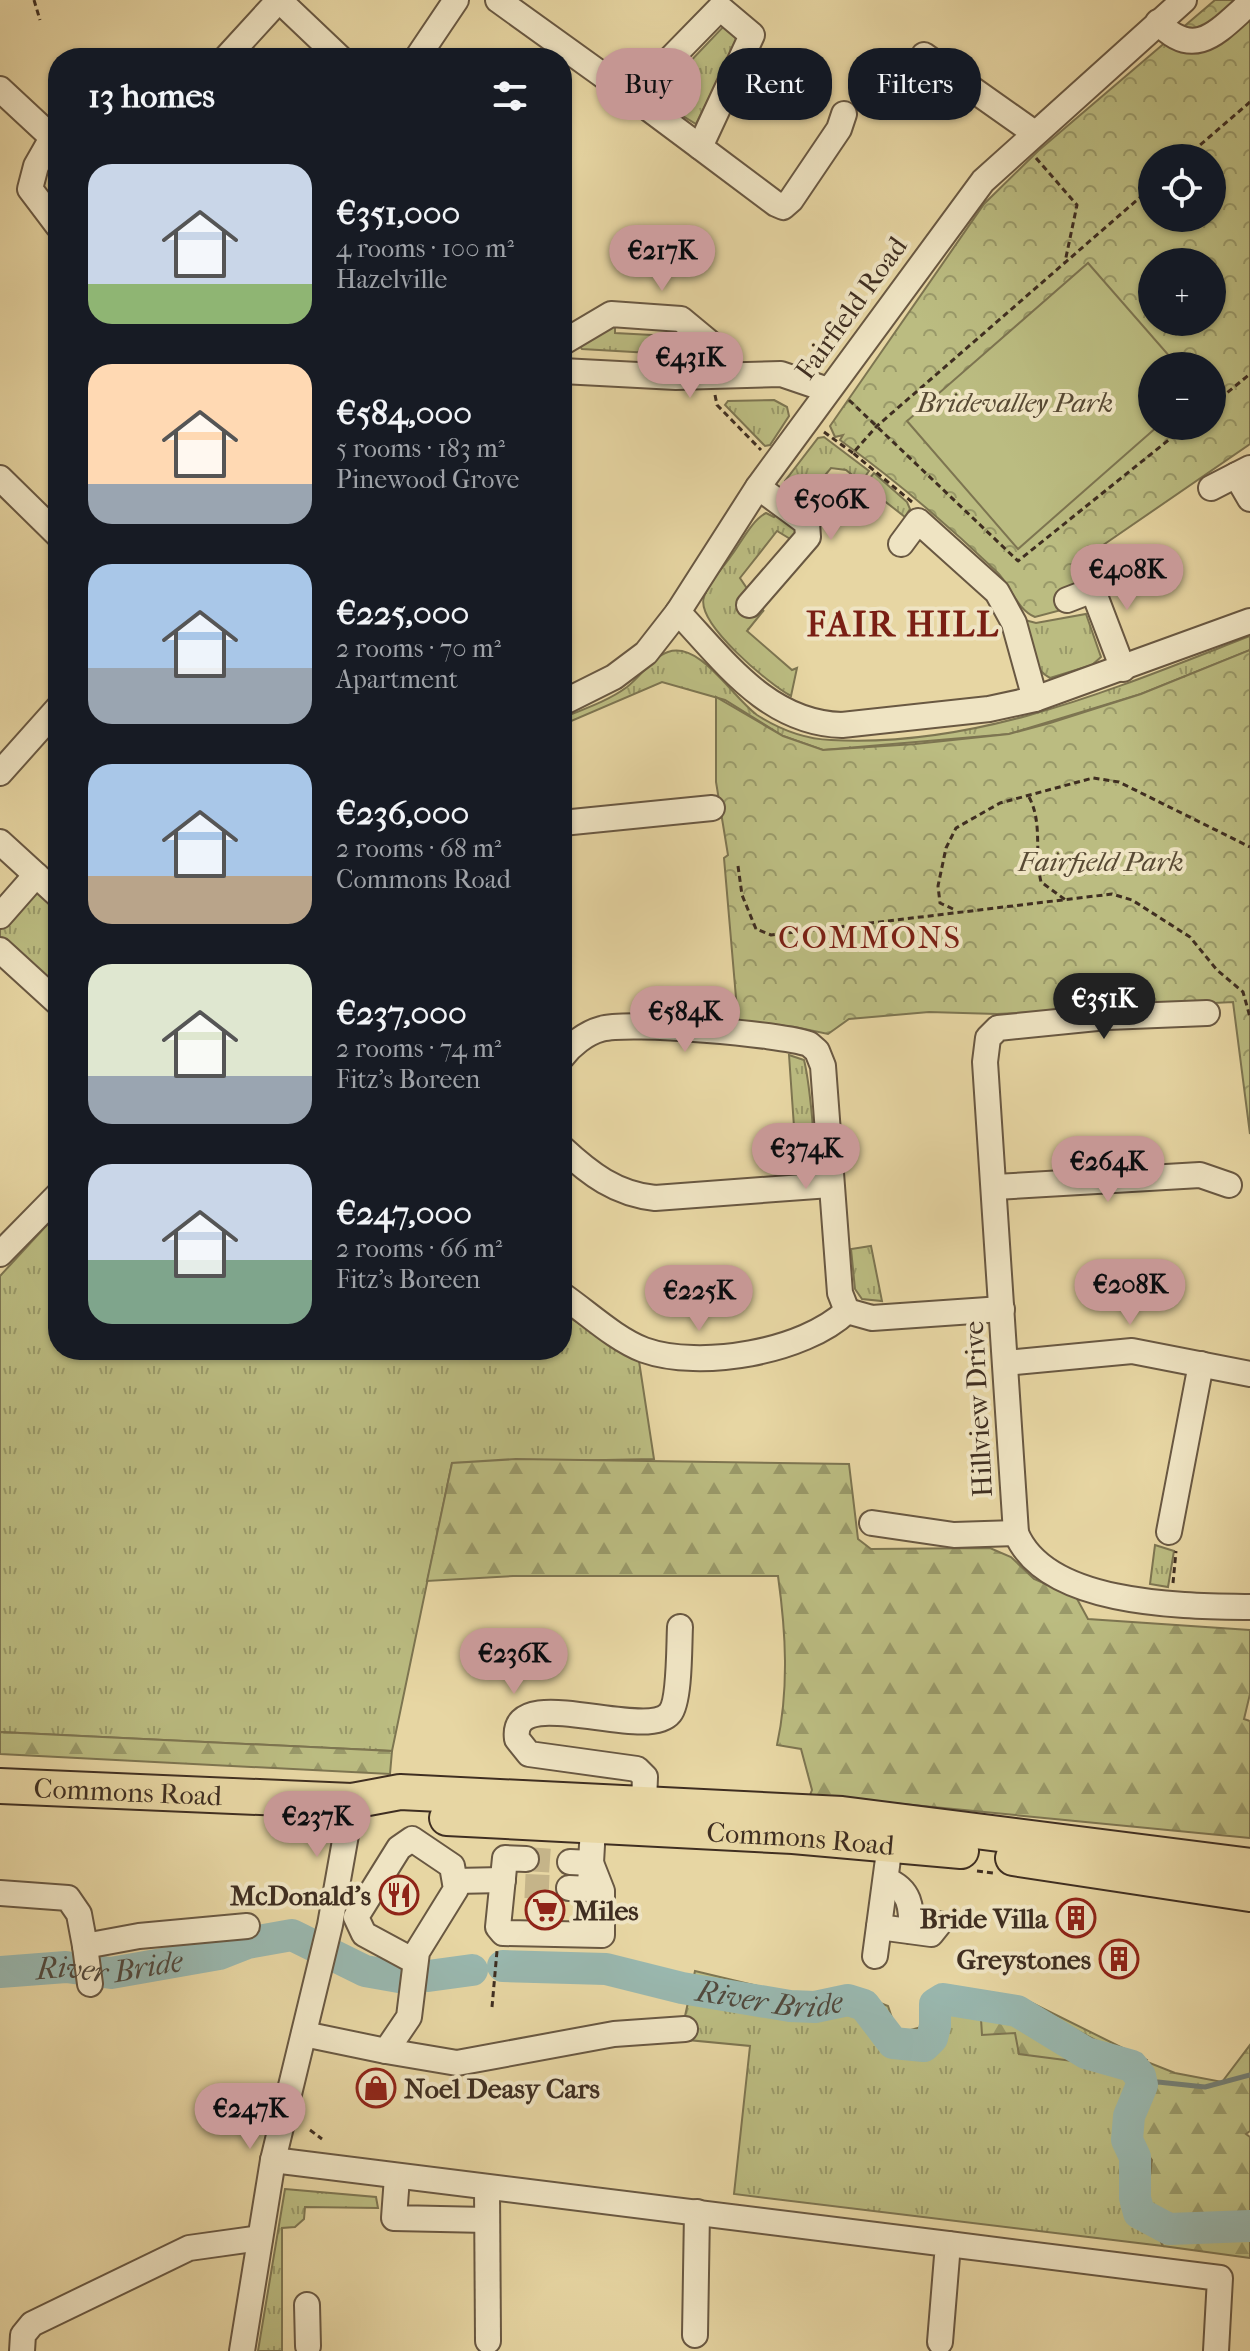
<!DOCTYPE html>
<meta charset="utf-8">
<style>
:root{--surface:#171b24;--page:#242831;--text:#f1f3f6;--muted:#9ea1a6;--accent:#c59692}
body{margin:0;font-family:"IM FELL French Canon",serif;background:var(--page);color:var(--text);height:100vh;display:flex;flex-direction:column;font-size:30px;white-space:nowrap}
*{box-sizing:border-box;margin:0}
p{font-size:26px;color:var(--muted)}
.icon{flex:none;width:44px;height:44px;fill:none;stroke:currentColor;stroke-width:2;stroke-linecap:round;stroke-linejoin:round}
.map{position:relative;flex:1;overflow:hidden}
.drawer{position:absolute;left:48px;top:48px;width:524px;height:1312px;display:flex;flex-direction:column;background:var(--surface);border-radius:32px;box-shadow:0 2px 6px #0004}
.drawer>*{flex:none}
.banner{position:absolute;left:596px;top:48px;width:534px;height:72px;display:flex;gap:16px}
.buttons{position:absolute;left:1138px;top:144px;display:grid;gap:16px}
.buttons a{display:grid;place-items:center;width:88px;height:88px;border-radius:50%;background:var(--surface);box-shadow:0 2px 6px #0004;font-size:40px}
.price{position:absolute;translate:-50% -68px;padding:0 18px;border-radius:28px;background:var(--accent);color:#111;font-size:26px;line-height:52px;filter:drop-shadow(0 2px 4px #0008)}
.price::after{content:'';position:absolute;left:50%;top:48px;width:24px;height:18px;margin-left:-12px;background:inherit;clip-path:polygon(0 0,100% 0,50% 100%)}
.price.active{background:#222;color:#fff}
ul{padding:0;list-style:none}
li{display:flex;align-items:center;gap:24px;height:200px;padding:0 40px}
li span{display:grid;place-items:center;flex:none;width:224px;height:160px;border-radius:24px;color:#555}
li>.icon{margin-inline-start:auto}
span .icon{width:96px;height:96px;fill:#fffc;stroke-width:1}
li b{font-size:34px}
h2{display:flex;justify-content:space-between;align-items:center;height:96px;padding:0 40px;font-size:34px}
.chip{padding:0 28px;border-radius:32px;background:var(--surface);box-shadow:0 2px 6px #0004;font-size:28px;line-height:72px}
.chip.active{background:var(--accent);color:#111}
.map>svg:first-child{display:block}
</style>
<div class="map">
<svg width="1250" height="2351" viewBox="0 0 1250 2351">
<defs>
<pattern id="grass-tufts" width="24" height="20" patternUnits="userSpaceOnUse" patternTransform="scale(2)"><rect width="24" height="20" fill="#bbbc81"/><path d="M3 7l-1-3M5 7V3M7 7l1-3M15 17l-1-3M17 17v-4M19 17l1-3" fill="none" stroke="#999969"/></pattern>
<pattern id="forest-firs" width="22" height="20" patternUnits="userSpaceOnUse" patternTransform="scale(2)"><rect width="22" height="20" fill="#bbbc81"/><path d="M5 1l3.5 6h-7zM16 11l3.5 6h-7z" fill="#999969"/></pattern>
<pattern id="park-crowns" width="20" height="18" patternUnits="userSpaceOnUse" patternTransform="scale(2)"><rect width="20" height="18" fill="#bbbc81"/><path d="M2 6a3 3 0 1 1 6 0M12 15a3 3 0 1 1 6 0" fill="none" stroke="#999969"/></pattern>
</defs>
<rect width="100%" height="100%" fill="#e7d6a3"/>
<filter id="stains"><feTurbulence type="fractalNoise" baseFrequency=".0025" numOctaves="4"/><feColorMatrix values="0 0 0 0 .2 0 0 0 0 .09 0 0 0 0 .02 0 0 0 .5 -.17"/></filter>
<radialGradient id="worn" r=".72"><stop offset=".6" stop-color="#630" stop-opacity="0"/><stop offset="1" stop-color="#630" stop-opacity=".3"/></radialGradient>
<g fill="url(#grass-tufts)" stroke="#7d7551" stroke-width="2">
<path d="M723 27 731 29 737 41 696 124 665 105 661 98 684 68Z"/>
<path d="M615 320V333L671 336 672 326 703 347 697 353 685 355 582 349 579 345Z"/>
<path d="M774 400 787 407 789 416 770 445 765 446 725 405 728 401Z"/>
<path d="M824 437 869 471 861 482 846 470 831 468 804 500 787 490 785 481 818 438Z"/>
<path d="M874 473 907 502 910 509 905 517 864 485Z"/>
<path d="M766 513 774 517 780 513 799 533 792 540 777 531 740 578 748 590 741 600 756 616 764 610 747 631 792 670 797 668 791 696C770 685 695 623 704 597 708 583 723 568 731 556 741 543 752 520 766 513Z"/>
<path d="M1086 614 1101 657 1092 665 1050 678C1029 667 1027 640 1021 619L1036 623Z"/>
<path d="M1250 636V650L1141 694 1009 734 823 750 783 736 725 700 662 682 562 725V718C584 709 608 701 627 687 640 677 653 657 668 652 700 641 732 697 757 715 779 729 805 739 831 740 978 748 1116 688 1250 636Z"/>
<path d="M33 892 42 893 58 907V992L0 941V927Z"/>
<path d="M789 1055 804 1060C808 1076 817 1145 812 1159 810 1166 804 1168 797 1170Z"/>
<path d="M58 1213V1350H562V1313L639 1361 654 1459 452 1463 392 1751 0 1732V1276Z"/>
<path d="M871 1246 882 1301 862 1299 855 1289 851 1249Z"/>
<path d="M1155 1545 1174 1551 1168 1587 1150 1584Z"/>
<path d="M695 1971 791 1994 853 1992 888 2006 895 2027 907 2031 925 2026 927 2001 940 1989 1028 2001 1147 2060C1136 2099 1122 2126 1152 2160L1146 2208 1163 2246 734 2194 750 2046 688 2040 691 2023 685 2016Z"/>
<path d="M285 2189 376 2197 378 2208 305 2207 304 2219 295 2227 282 2228V2351H258Z"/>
</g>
<g fill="url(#forest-firs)" stroke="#7d7551" stroke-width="2">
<path d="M516 1459 849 1464 858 1539 871 1549 990 1548 1011 1557 1034 1579 1076 1597 1088 1619 1250 1630V1694L1244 1719 1250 1721V1838L810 1795 812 1790 801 1749 777 1745C789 1689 786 1633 778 1576H513L427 1581 452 1463Z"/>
<path d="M0 1732 392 1751 390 1774 0 1754Z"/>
<path d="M980 2002 1025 2003 1101 2043 1080 2062 1019 2054 1015 2033 982 2035Z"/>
<path d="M1250 2045V2131L1246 2134 1250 2137V2258L1163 2246 1146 2208 1152 2160 1124 2123 1133 2110 1145 2061 1175 2073 1222 2082Z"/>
</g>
<g fill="url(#park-crowns)" stroke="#7d7551" stroke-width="2" fill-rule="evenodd">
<path d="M1215 0H1250V444L1093 552 1097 559 1076 569 1077 582 1069 608 1035 617C1016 609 1011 585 996 571 947 524 895 480 840 440L843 435 835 437 830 426 984 204 1038 151ZM1152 158H1212V218H1152ZM1152 262H1212V322H1152ZM1152 366H1212V426H1152Z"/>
<path d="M1250 650V1134L1233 1002 997 1014 929 1012 849 1019 828 1034 795 1027 738 1021 724 858 728 855 716 782V697L783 736 823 750 915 744 1009 734 1050 723 1141 694Z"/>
</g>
<path fill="#bbbc81" stroke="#7d7551" stroke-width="2" d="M1088 263 1178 366H1152V426H1158L1018 549 907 421Z"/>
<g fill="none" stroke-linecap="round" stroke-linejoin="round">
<path stroke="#758076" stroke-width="5" d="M1142 2085 1158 2082 1205 2087 1250 2075"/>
<g stroke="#99b7ae" stroke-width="32">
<path id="s1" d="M503 1966 606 1969 682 1988 790 2006 815 2007 848 2000 864 2005 893 2043 924 2046 932 2038 935 2026V2004L943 1999 1017 2011 1086 2053 1132 2066 1140 2076 1142 2085 1129 2116 1127 2140 1135 2157V2198L1139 2213 1169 2229 1250 2226"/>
<path id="s2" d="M0 1972 66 1967 111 1973 219 1954 247 1943 292 1935 365 1971 399 1977"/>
<path d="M428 1976 472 1970"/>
</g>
<g stroke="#c5b489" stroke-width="24" stroke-dasharray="24 12" stroke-linecap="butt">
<path d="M526 1859 570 1862"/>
<path d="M525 1886 569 1888"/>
</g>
<g stroke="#695842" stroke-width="28">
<g id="minor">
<path d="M279 0 340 58"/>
<path d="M498 0 633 97 720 8 752 35 700 147 776 204 783 207 791 200 839 129 844 114"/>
<path d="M1158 22C1195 62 1219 30 1250 3"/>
<path d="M924 55 1033 132"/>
<path d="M226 58 279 0"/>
<path d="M417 58 456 0"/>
<path d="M0 89 58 143"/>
<path d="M633 97 700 147"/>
<path d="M52 138 36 166 30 189 58 226"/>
<path d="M562 343 611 314 681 319 716 348 729 375"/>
<path d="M562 371 676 377 781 374 828 390"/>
<path d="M1236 475 1250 499"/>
<path d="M0 478 58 535"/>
<path d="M1211 488 1250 468"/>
<path d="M901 544 918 521 997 592 1014 623 1035 699"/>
<path d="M1086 572 1123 669"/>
<path d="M1067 600 1093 590"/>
<path d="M749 605 808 537 807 523 758 487"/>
<path d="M678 612C725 662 768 723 842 725L989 709 1035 699 1250 621"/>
<path d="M562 703 614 677 646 653 678 612 758 487 983 181 1184 0"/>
<path d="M0 773 58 708"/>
<path d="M562 823 712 808"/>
<path d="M0 842 58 895"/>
<path d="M0 916 36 875"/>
<path d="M0 950 58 1003"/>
<path d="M1207 1013 1107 1017 998 1028 988 1038 985 1062 1016 1533C1046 1606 1183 1606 1250 1607"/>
<path d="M562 1057C571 1045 586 1033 601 1029 629 1021 780 1034 809 1044L817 1051 823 1066 840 1293 847 1311"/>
<path d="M562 1148C590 1174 616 1194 655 1198L830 1185"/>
<path d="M995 1187 1200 1175 1229 1185"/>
<path d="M0 1254 58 1195"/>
<path d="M562 1295C587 1312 615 1339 644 1350 700 1370 804 1352 847 1311"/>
<path d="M847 1311 872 1318 1002 1309"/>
<path d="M1006 1363 1132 1351 1250 1374"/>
<path d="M872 1523 954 1535 1016 1533"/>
<path d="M1169 1532 1201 1364"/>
<path d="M644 1802 645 1777 637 1769 529 1754 517 1739C509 1680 646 1743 670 1713 680 1701 679 1644 680 1627"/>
<path d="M526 1859 505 1858 498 1927 503 1933 602 1935V1891L591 1863"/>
<path d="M570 1862 591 1863 593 1827"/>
<path d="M886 1880C910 1889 912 1907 911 1931"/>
<path d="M455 1881 503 1880"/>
<path d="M569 1888 590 1889 591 1865"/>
<path d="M0 1893 68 1898 79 1914 85 1946"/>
<path d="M879 1927 931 1934 939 1924"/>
<path d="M875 1956 890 1844"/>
<path d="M90 1984 85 1946 139 1936 247 1926"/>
<path d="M304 2034 386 2051 409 2017 417 1952 456 1889 452 1866 412 1839 399 1848 356 1917 364 1934 414 1961"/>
<path d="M386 2051 457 2063 614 2034 685 2029"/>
<path d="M273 2160 948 2244 940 2342"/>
<path d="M397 2177 394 2218 487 2220"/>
<path d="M487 2189 488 2341"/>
<path d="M948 2244 1220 2278 1216 2351"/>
<path d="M307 2305 308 2346"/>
<path d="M695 2335 697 2212"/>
<path d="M22 2351 23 2335 32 2324 189 2248 260 2238"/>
<path d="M242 2351 273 2160 330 1925 352 1801"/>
</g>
</g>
<g stroke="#3f2e21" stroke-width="38">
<g id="highway">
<path id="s3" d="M0 1786 352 1801 400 1792 842 1814 1250 1866"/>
<path id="s4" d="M447 1818 793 1836 961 1851"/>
<path d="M1013 1858 1250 1894"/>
</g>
</g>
<g stroke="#3f2e21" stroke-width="3" stroke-dasharray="6 4" stroke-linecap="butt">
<path d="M34 0 40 20"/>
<path d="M1036 158 1077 205 1065 262"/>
<path d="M1185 158 1250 102"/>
<path d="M715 395 717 405 761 450"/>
<path d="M849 400 1018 561 1186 426"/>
<path d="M1212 405 1250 374"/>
<path d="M824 432 853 453"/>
<path d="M912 502 853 453 877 426 1152 187"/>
<path d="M1029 797C1043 823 1034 853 1041 882L1067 901"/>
<path d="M738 866 742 895 756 929 771 935 1112 894 1132 900 1190 937 1217 970 1243 992 1250 1017"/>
<path d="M953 909 940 903 938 886 946 848 956 828 1000 803 1093 778 1119 782 1250 847"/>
<path d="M1173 1583 1176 1551"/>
<path d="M977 1871 993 1873"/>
<path d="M492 2007 497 1951"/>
<path d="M310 2130 322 2139"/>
</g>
<use href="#minor" stroke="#efe4c3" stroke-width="24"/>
<use href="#highway" stroke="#e7d6a3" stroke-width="34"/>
</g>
<defs>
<g id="restaurant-ring" transform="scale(2)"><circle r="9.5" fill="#efe4c3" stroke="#8f2418" stroke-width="1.5"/><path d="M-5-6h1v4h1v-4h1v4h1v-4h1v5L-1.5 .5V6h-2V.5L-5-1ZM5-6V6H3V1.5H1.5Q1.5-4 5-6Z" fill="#8f2418"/></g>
<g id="supermarket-ring" transform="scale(2)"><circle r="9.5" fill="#efe4c3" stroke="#8f2418" stroke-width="1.5"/><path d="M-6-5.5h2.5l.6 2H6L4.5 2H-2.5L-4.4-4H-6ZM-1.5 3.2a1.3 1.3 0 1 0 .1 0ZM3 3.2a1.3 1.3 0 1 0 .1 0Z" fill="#8f2418"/></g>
<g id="building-ring" transform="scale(2)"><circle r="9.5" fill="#efe4c3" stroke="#8f2418" stroke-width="1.5"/><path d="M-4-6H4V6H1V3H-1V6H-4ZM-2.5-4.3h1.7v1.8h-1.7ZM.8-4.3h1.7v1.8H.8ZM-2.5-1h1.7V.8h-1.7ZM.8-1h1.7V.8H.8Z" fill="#8f2418"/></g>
<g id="shop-ring" transform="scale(2)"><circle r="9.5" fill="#efe4c3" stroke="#8f2418" stroke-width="1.5"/><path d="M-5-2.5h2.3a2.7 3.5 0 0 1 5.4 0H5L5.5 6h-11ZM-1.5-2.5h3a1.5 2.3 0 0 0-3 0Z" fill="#8f2418"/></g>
</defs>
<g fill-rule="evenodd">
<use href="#restaurant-ring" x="399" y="1895"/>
<use href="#supermarket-ring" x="545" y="1910"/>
<use href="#building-ring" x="1076" y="1918"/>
<use href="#building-ring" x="1119" y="1959"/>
<use href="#shop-ring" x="376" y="2088"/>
</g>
<g text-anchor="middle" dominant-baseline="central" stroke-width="8" stroke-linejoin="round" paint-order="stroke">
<g font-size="28" fill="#3f2e21" stroke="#efe4c3">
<text transform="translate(851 308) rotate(-54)">Fairfield Road</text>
<text transform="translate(978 1409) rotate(-93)">Hillview Drive</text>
<text stroke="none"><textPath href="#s3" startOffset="128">Commons Road</textPath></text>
<text stroke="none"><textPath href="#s4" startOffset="354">Commons Road</textPath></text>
</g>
<g font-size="28" font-style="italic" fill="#584a34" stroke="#efe4c3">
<text x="1015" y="402">Bridevalley Park</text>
<text x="1101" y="861">Fairfield Park</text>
</g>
<g font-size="28" font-weight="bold" fill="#3f2e21" stroke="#efe4c3" text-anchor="end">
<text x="371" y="1895">McDonald's</text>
<text x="573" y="1910" text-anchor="start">Miles</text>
<text x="1048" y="1918">Bride Villa</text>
<text x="1091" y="1959">Greystones</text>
<text x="404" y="2088" text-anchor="start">Noel Deasy Cars</text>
</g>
<g font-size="30" font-style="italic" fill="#51493d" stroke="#efe4c3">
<text stroke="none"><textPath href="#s2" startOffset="110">River Bride</textPath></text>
<text stroke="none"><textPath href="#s1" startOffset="270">River Bride</textPath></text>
</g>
<g font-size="32" letter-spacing="2" fill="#7a1f14" stroke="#efe4c3">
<text x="870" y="937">COMMONS</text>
</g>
<g font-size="36" font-weight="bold" letter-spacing="2" fill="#7a1f14" stroke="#efe4c3">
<text x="903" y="624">FAIR HILL</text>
</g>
</g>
<rect width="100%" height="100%" filter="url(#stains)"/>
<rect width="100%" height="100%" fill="url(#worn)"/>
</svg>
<div class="buttons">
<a><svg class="icon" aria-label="locate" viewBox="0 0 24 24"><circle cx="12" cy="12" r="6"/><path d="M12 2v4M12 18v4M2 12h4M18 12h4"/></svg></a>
<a>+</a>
<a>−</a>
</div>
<b class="price" style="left:662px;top:293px">€217K</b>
<b class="price" style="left:690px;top:400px">€431K</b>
<b class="price" style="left:831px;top:542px">€506K</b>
<b class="price" style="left:1127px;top:612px">€408K</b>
<b class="price active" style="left:1104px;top:1041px">€351K</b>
<b class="price" style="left:685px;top:1054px">€584K</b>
<b class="price" style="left:806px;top:1191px">€374K</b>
<b class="price" style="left:1108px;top:1204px">€264K</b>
<b class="price" style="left:1130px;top:1327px">€208K</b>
<b class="price" style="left:699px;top:1333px">€225K</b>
<b class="price" style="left:514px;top:1696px">€236K</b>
<b class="price" style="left:317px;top:1859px">€237K</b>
<b class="price" style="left:250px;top:2151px">€247K</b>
<div class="banner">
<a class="chip active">Buy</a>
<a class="chip">Rent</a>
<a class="chip">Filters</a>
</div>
<section class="drawer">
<h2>13 homes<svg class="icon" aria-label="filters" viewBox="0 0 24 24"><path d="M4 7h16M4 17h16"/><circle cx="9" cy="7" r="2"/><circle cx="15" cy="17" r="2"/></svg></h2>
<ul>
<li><span style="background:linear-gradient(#c9d6e8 75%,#8fb573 0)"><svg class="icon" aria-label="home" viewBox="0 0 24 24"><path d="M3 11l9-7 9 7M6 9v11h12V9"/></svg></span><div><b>€351,000</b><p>4 rooms · 100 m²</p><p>Hazelville</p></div></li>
<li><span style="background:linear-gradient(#ffd9b3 75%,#9aa5b1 0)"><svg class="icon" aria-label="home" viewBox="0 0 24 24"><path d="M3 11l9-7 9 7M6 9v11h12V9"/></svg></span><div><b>€584,000</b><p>5 rooms · 183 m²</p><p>Pinewood Grove</p></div></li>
<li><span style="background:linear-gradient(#a9c7e8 65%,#9aa5b1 0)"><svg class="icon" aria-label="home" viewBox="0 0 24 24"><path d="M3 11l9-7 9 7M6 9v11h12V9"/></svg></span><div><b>€225,000</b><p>2 rooms · 70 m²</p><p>Apartment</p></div></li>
<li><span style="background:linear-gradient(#a9c7e8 70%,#b9a48a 0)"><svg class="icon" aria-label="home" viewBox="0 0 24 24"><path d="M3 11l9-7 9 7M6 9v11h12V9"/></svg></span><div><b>€236,000</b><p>2 rooms · 68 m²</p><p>Commons Road</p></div></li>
<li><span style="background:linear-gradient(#dfe7d0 70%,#9aa5b1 0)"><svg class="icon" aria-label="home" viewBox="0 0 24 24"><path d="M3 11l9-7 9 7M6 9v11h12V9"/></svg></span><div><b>€237,000</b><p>2 rooms · 74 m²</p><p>Fitz's Boreen</p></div></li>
<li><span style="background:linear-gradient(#c9d6e8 60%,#7fa58c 0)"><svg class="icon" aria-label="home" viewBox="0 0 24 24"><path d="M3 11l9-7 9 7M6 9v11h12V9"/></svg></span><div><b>€247,000</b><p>2 rooms · 66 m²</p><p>Fitz's Boreen</p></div></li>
</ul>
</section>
</div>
